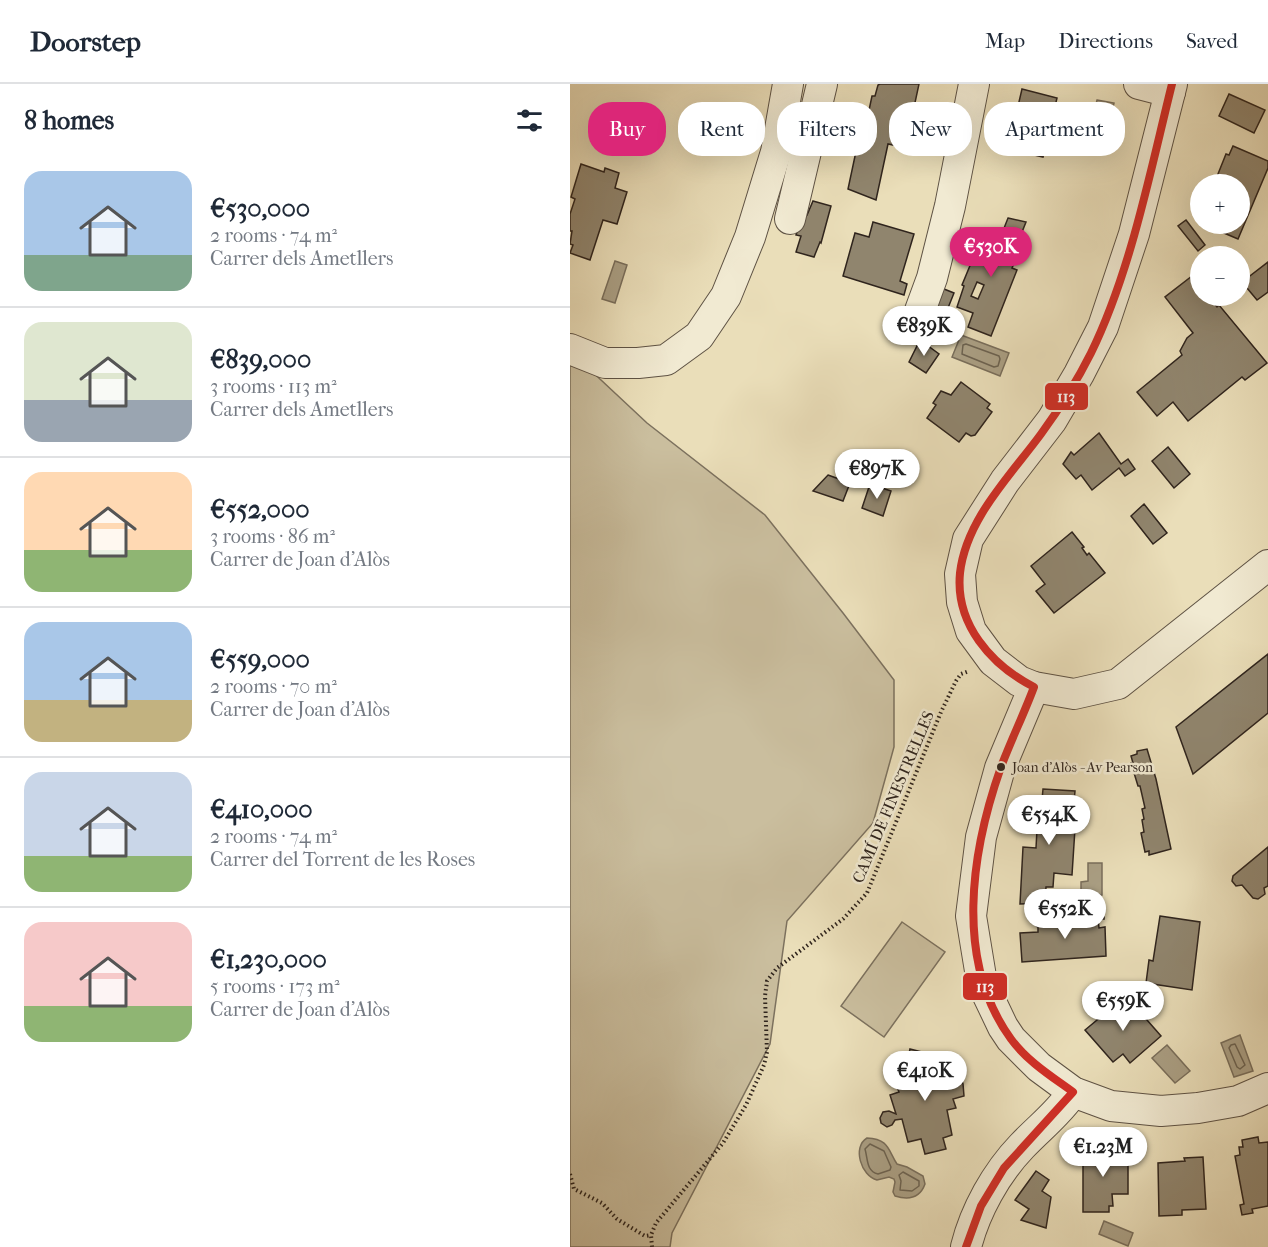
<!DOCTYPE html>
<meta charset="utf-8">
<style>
:root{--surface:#fff;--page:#f6f6f7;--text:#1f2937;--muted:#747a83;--line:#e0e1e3;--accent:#db2777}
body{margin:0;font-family:"IM FELL French Canon",serif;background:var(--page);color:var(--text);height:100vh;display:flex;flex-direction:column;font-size:22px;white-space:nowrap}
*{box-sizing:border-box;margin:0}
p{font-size:20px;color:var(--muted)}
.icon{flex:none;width:33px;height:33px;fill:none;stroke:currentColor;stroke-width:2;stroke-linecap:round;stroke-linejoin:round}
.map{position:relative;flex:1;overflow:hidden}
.side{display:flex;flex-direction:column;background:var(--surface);width:570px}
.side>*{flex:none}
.banner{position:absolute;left:18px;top:18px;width:570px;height:54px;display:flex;gap:12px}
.controls{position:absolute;left:620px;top:90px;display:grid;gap:12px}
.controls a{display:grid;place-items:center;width:60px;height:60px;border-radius:50%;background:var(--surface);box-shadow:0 6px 24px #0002;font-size:30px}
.price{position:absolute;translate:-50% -51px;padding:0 14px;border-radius:21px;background:#fff;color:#222;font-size:20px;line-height:39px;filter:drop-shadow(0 2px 3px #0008)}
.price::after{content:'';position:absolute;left:50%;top:36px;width:18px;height:14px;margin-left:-9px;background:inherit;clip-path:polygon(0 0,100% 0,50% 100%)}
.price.active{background:var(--accent);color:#fff}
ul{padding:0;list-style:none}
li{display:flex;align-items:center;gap:18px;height:150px;padding:0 24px}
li+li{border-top:2px solid var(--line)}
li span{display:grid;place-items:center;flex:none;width:168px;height:120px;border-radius:18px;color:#555}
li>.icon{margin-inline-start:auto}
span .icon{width:72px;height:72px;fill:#fffc;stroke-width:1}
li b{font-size:26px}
h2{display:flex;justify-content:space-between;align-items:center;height:72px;padding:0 24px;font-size:26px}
.chip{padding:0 21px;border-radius:24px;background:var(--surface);box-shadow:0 6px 24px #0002;font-size:21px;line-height:54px}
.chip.active{background:var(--accent);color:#fff}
header{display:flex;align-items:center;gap:36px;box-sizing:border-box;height:84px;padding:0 30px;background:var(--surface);border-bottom:2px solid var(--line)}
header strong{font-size:28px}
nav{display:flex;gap:33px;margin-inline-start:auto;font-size:21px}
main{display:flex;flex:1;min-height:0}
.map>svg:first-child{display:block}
</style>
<header>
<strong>Doorstep</strong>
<nav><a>Map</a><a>Directions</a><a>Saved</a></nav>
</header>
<main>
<section class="side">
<h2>8 homes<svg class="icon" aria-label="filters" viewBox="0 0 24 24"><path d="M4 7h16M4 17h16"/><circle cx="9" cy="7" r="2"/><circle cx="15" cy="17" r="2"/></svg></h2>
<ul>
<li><span style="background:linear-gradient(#a9c7e8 70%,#7fa58c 0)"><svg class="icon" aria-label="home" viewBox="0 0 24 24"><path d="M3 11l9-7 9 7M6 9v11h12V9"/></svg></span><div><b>€530,000</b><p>2 rooms · 74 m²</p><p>Carrer dels Ametllers</p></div></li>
<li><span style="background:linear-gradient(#dfe7d0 65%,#9aa5b1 0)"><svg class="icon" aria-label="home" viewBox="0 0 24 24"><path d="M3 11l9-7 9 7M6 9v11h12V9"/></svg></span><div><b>€839,000</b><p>3 rooms · 113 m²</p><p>Carrer dels Ametllers</p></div></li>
<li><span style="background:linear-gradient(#ffd9b3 65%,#8fb573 0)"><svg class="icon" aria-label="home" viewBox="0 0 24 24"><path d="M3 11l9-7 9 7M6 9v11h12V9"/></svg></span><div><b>€552,000</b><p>3 rooms · 86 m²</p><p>Carrer de Joan d'Alòs</p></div></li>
<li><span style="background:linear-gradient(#a9c7e8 65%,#c2b280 0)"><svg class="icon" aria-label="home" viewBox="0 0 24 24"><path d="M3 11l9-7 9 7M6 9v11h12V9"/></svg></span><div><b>€559,000</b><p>2 rooms · 70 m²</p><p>Carrer de Joan d'Alòs</p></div></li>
<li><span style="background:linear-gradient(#c9d6e8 70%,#8fb573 0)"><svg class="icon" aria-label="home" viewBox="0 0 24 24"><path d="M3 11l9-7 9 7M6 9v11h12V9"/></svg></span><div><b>€410,000</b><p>2 rooms · 74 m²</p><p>Carrer del Torrent de les Roses</p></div></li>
<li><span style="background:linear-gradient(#f6c9c9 70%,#8fb573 0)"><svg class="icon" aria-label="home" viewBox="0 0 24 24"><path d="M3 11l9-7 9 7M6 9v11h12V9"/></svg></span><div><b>€1,230,000</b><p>5 rooms · 173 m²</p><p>Carrer de Joan d'Alòs</p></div></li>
</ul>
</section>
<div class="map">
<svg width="698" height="1163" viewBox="0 0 698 1163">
<rect width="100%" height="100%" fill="#eadeb9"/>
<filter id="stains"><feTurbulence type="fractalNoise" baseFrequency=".00333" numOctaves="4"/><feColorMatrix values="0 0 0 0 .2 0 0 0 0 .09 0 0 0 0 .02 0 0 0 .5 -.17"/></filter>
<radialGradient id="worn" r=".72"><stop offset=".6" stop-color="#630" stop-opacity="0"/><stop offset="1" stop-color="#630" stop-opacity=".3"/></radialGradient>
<g fill="#cabe9e" stroke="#7c715e" stroke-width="1.5">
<path d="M0 267 77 339 195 431 273 529 324 596V663L303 739 217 837 200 960 102 1149 100 1163H0Z"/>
<path d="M332 838 375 868 314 953 271 922Z"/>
</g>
<g fill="#aa9f84" stroke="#796e5b" stroke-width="1.5">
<path d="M527 16 544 19 536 52 519 48Z"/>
<path d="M45 177 57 181 45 219 32 215Z"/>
<path d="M391 251 439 269 430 292 382 273Z"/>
<path d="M518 779H532V811H511V798L518 797Z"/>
<path d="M670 951 683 987 664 993 651 959Z"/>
<path d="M597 961 620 987 605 999 582 974Z"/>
<path d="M297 1054C319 1055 318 1066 327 1080L337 1083 353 1092 355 1100C350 1114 338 1116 325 1112L323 1108 325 1098 324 1095 319 1093 307 1096C291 1092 282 1063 297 1054Z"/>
<path d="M534 1137 563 1149 558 1162 529 1150Z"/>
</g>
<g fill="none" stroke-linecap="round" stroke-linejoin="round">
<g stroke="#6c6250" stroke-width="1.5">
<path d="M396 260 429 272 430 275 428 282 424 283 392 270 393 261Z"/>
<path d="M665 960 675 981 670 985 667 983 659 964 661 961Z"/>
<path d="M300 1060 314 1067 321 1083 320 1086 308 1090C296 1087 298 1075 295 1065Z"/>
<path d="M333 1088 349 1097V1102L342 1107 330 1106 331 1097 329 1091Z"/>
</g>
</g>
<g fill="#90856e" stroke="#2f241d" stroke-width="1.5" fill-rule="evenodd">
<path d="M310 0H349L343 28 336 27 328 62 318 60 306 116 278 105 288 58 292 59 302 12H305L308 1Z"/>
<path d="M452 5 487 14 473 73 438 65Z"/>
<path d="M659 10 695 26 684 49 649 32Z"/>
<path d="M663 62 698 77V84L668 155 654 149 658 141 655 140H669V100H644L656 70 659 71Z"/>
<path d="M11 80 34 88 35 84 49 89 45 104 57 108 47 140 33 136 20 176 0 169 3 161 0 160 2 147H0V130L5 115 1 113Z"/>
<path d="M243 117 261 122 251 159 250 158 244 173 226 168 231 152 226 151 233 130 237 131Z"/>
<path d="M438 134 456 138 444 168 448 170 442 184 447 186 421 252 398 243 403 229 387 223 394 202 392 201 411 155 427 162ZM407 198 414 201 408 215 401 212Z"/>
<path d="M616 136 635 161 628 167 608 142Z"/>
<path d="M303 138 344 150 330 197 337 200 334 211 273 192 285 149 299 153Z"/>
<path d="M698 178V208L687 216 672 198Z"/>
<path d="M622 192 630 202V212H638L647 223 649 221 697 279 675 296 672 293 618 337 603 318 587 332 567 308 612 271 610 267 617 254 623 249 595 213Z"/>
<path d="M369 203 384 209 376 229 361 223Z"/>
<path d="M350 256 369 270 356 289 339 278Z"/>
<path d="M391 298 420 320 417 324 422 328 405 351 401 352 396 349 389 358 357 334 366 321 363 319 371 307 381 311Z"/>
<path d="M529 349 551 380 558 375 565 385 555 392 549 384 522 406 511 391 506 395 493 380 501 368 504 371Z"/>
<path d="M598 363 620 390 604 404 582 377Z"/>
<path d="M258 391 280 399 273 417 243 407Z"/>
<path d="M300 400 321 407 313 432 292 424Z"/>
<path d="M574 420 597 449 583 460 561 432Z"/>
<path d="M502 448 514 463 512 464 517 471 519 469 535 489 484 529 466 507 475 500 461 482Z"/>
<path d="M698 570V629L623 690 606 643Z"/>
<path d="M577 665 586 695 601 765 579 771V767L575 768 571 749 574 748 572 736 574 735 572 725 575 724 570 702H568L561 679H563L561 672 567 670V667Z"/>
<path d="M473 705 505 707 503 729H506L502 791 484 789 483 803H476L475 819 450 820 453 763 466 764 468 727H471Z"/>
<path d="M698 763V802L694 804 695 810 688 815 683 814 672 801 666 802 662 797 663 792Z"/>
<path d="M590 832 630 838 622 906 576 899 579 876 583 877Z"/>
<path d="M534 833V835H528L529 844 535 843 536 872 452 878 450 849 468 848V843L466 842H476V839H470L469 837Z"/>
<path d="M556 912 591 952 560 979 553 970 543 978 515 946Z"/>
<path d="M340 965 360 970 358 981 374 985 377 995 390 991 393 1000 394 1012 383 1015 386 1024 377 1026 382 1051 373 1054 376 1065 355 1070 351 1055 338 1058 332 1035 325 1036 322 1041 317 1043 311 1039 310 1034 313 1028 319 1027 326 1030 320 1011 329 1008 325 998 333 996Z"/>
<path d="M688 1053 689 1059 698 1058V1122L682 1125 683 1129 672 1131 670 1121 674 1120 665 1072 670 1071 669 1063H673L672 1056Z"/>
<path d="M537 1063 538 1070H558V1110H542L543 1122H539V1128H513V1064Z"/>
<path d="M633 1073 636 1125 612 1126V1131L589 1132 588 1079 615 1077 614 1074Z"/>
<path d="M466 1087 479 1096 472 1107 481 1113 476 1144 451 1136 459 1125 445 1116Z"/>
</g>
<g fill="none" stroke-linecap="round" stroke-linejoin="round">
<g stroke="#5e5244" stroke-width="32">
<g id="minor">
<path d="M569 0 600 8"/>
<path d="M602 0 564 150 533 243 509 290 482 336 435 397 398 455 390 490 392 518 401 547 423 577 449 597 464 603 504 610 548 600 698 481"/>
<path d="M220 135 252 0"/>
<path d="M344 243 362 194 380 122 404 0"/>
<path d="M0 265 35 279H68L96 276 129 252 156 212 180 153 206 68 218 0"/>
<path d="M464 603 430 684 411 753 401 832 412 899 433 943 441 955 469 983 503 1008 541 1022 591 1027 628 1024 668 1017 698 1004"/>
<path d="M396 1163C405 1127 426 1089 452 1062 470 1043 488 1030 503 1008"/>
</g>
</g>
<g stroke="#2f241d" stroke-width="4" stroke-dasharray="1.5 3" stroke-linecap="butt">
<path d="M0 1090 4 1105 32 1119 47 1135 75 1152 81 1151"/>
<path d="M82 1163 81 1151 86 1139 153 1059 176 1021 194 981 197 968 195 912 197 897 207 884 273 835 297 809 371 628 386 597 391 590 399 587"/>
</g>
<use href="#minor" stroke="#f1ead2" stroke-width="30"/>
<g stroke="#f1ead2" stroke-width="12">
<path id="bus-1" d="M396 1163 411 1122 434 1084 503 1008C481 992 457 977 441 955 384 877 401 768 431 683 441 656 454 630 464 603 421 581 385 540 390 489 396 435 441 391 471 350 490 324 507 297 521 269 561 187 580 88 602 0"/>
</g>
<use href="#bus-1" stroke="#d02e26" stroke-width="8"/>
</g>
<circle fill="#2f241d" stroke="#f1ead2" stroke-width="2" cx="431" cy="683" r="5"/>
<g text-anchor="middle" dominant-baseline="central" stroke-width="5" stroke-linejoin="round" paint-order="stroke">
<g font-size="14" fill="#2f241d" stroke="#f1ead2" text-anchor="start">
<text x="442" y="683">Joan d'Alòs - Av Pearson</text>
</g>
<g font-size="16" fill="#2f241d" stroke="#f1ead2">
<text transform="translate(323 713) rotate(-67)">CAMÍ DE FINESTRELLES</text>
</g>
</g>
<g stroke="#f1ead2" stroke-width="2">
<rect x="474" y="298" width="45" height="29" rx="6" fill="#d02e26"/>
<rect x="392" y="888" width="46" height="29" rx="6" fill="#d02e26"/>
</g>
<g font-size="16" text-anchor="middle" font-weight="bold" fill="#fff">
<text x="496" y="318">113</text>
<text x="415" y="908">113</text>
</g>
<rect width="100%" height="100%" filter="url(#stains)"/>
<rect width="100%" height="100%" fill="url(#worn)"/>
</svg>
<div class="controls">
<a>+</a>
<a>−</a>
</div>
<b class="price active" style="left:421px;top:194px">€530K</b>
<b class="price" style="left:354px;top:273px">€839K</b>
<b class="price" style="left:307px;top:416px">€897K</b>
<b class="price" style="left:479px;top:762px">€554K</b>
<b class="price" style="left:495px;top:856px">€552K</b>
<b class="price" style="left:553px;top:948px">€559K</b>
<b class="price" style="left:355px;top:1018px">€410K</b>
<b class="price" style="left:533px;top:1094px">€1.23M</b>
<div class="banner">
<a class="chip active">Buy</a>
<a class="chip">Rent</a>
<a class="chip">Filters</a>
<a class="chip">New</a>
<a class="chip">Apartment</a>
</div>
</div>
</main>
